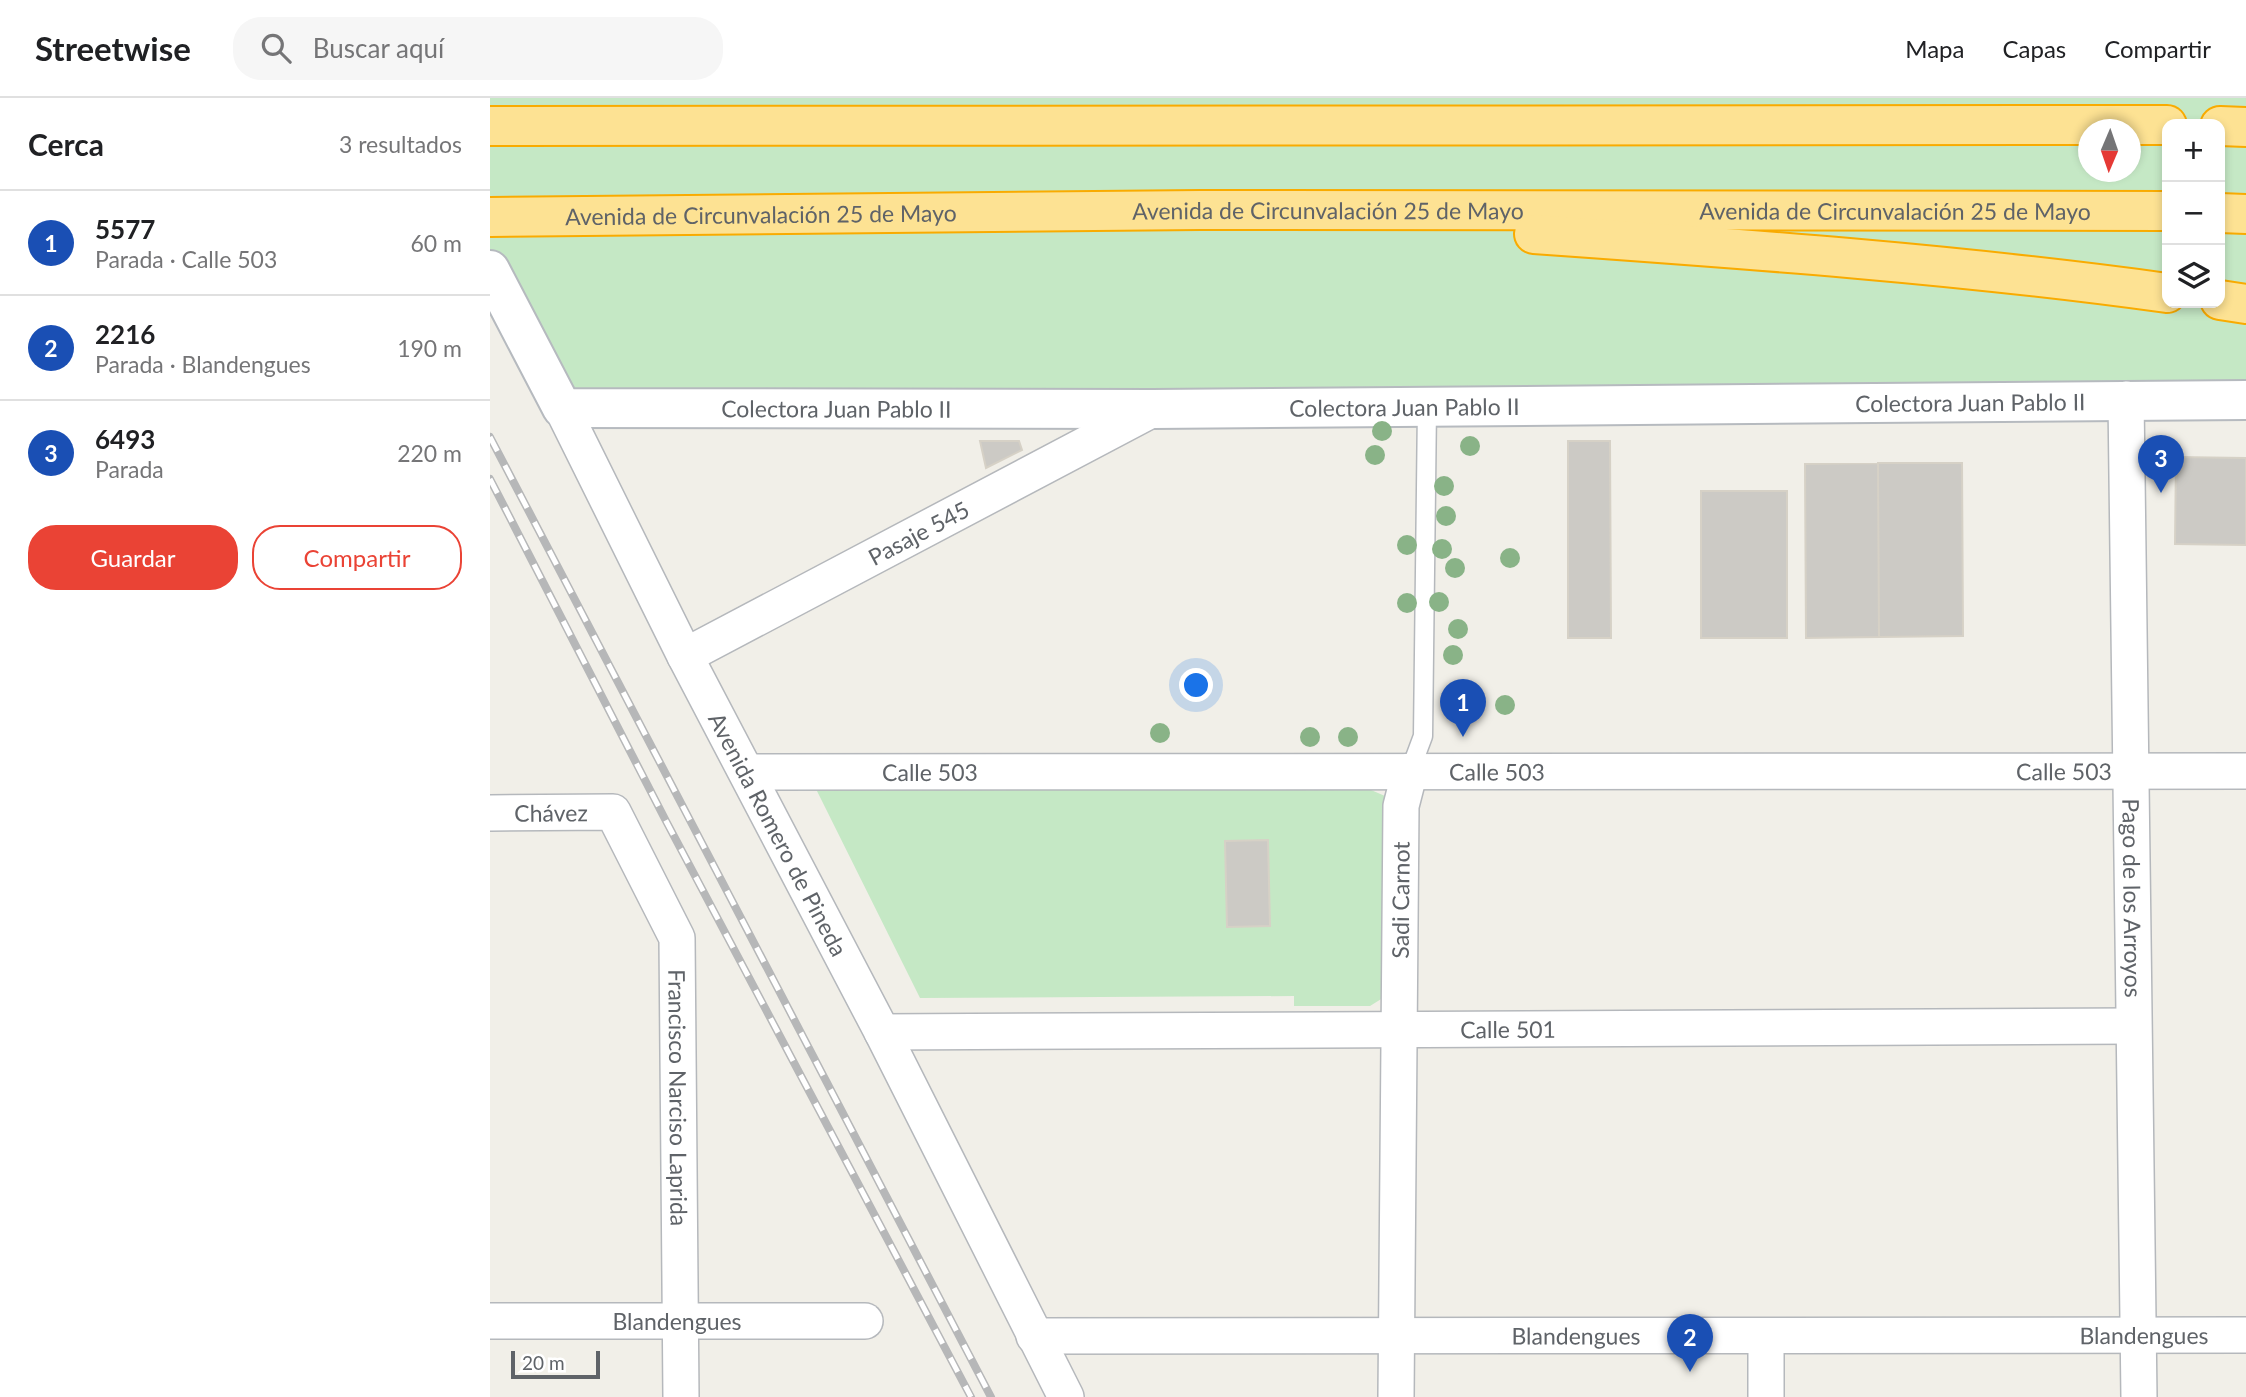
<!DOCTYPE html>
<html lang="es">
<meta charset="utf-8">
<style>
:root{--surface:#fff;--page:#f6f6f6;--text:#202124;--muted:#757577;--line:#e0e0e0;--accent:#ea4335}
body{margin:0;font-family:Lato,sans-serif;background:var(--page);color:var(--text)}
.controls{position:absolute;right:21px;top:21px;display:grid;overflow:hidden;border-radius:14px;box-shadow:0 4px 10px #0003}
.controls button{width:63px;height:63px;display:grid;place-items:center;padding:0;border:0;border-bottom:2px solid var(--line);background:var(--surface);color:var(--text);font:35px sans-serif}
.compass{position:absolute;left:1588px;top:21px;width:63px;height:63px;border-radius:50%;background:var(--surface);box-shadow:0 4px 10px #0003;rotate:182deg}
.scale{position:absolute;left:21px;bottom:18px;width:89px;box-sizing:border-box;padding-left:7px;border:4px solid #5f6368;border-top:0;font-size:19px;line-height:24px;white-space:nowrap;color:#5f6368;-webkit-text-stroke:5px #fff;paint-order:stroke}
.you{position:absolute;left:707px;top:588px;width:24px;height:24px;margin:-18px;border:5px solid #fff;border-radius:50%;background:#1a73e8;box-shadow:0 0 0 10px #1a73e833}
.badge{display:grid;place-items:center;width:46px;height:46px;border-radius:50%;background:var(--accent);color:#fff;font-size:23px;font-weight:700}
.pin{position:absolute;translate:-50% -58px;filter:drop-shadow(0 2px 4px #0008)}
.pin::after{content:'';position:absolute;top:37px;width:24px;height:21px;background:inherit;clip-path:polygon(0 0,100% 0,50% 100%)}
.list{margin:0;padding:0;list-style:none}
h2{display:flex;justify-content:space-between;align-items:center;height:91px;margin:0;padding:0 28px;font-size:30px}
h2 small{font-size:23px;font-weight:400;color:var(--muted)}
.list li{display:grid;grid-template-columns:46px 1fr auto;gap:21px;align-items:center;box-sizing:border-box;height:105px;padding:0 28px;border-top:2px solid var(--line)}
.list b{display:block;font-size:26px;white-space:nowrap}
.list p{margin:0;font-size:23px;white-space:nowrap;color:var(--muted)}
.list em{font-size:23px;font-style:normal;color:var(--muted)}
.actions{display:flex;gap:14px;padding:21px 28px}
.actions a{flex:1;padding:16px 0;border:2px solid var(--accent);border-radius:28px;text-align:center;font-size:24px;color:var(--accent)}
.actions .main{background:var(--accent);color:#fff}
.icon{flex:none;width:38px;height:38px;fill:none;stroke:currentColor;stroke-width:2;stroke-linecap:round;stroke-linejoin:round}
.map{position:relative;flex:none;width:1756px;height:1299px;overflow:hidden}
header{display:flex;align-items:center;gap:42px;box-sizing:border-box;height:98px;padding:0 35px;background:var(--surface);border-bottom:2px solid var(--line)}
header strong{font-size:33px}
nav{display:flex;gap:38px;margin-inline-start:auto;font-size:24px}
.search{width:490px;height:63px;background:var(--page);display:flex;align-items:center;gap:18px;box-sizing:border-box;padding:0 24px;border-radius:28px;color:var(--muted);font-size:26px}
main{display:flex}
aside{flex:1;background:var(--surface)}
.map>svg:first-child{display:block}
</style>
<header>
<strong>Streetwise</strong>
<div class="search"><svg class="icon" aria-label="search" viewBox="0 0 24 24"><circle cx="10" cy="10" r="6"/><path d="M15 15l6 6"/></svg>Buscar aquí</div>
<nav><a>Mapa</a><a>Capas</a><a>Compartir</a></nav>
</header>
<main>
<aside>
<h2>Cerca<small>3 resultados</small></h2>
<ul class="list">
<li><span class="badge" style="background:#1a4fb4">1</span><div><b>5577</b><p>Parada · Calle 503</p></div><em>60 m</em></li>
<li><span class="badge" style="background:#1a4fb4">2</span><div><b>2216</b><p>Parada · Blandengues</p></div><em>190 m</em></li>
<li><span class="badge" style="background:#1a4fb4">3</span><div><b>6493</b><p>Parada</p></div><em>220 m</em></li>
</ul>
<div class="actions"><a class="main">Guardar</a><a>Compartir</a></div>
</aside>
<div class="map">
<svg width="1756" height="1299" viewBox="0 0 1756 1299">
<rect width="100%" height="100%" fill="#f1efe8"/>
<path fill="#c5e8c5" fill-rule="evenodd" d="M0,0H1756V302L72,310L0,172ZM1677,26H1730V205H1677ZM1598,32H1640V74H1598Z
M326,691L881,692L895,698L896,898L880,908H804V898L430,900Z"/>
<path fill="#cccac5" stroke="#d6d1c6" stroke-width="2" d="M490,343H529L532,352L496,370Z
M1078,343H1120L1121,540H1078Z
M1686,359L1756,360V447L1685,446Z
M1388,365L1389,539L1316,540L1315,366Z
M1388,365H1472L1473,538L1389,539Z
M1211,393H1297V540H1211Z
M778,742L780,828L737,829L735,743Z"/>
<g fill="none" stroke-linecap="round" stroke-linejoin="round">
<defs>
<path id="lane" d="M920,673L933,638L937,308"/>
<g id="street">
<path id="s1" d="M1636,301L1649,1299"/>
<path id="s2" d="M72,310L195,558L392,934L576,1299"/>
<path id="s3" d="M195,558L663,311"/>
<path id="s4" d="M258,674L1756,673"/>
<path id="s5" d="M0,715L123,714L187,840L191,1299"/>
<path id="s6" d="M392,934L1643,928"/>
<path id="s7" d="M0,1223H375"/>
<path id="s8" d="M544,1238L1756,1237"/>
<path id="s9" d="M906,1299L911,708L920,673"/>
<path d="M1276,1299V1238"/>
</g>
<g id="secondary">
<path id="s10" d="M0,172L72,310L663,311L1756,302"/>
</g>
<g id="highway">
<path d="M0,28L1677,27"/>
<path d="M1730,28L1756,29"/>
<path d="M1730,115L1756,116"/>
<path id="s11" d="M0,119L710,112L1677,113"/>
<path d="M1044,136C1256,151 1467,166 1677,195"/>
<path d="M1730,202L1756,206"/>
</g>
</defs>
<use href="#lane" stroke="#b5b8bc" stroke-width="21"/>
<use href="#street" stroke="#b5b8bc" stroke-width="38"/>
<use href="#secondary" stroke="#b6babf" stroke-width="42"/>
<use href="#highway" stroke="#f9ab00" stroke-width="42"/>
<use href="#lane" stroke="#fff" stroke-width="18"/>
<use href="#street" stroke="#fff" stroke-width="35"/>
<use href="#secondary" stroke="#fff" stroke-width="38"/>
<use href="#highway" stroke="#fde293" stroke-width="38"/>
<defs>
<path id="rail" d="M0,339L501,1299
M0,381L176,723L481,1299"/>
</defs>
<use href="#rail" stroke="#b6b7b8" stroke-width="8"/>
<use href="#rail" stroke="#fff" stroke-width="5" stroke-dasharray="16" stroke-linecap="butt"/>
</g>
<g fill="#89b387">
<circle cx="892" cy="333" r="10"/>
<circle cx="980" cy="348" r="10"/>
<circle cx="885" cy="357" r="10"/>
<circle cx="954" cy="388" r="10"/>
<circle cx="956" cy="418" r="10"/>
<circle cx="917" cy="447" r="10"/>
<circle cx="952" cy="451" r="10"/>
<circle cx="1020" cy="460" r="10"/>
<circle cx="965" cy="470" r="10"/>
<circle cx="949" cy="504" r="10"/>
<circle cx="917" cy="505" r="10"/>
<circle cx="968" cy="531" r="10"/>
<circle cx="963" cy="557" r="10"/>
<circle cx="1015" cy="607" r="10"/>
<circle cx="670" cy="635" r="10"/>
<circle cx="820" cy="639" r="10"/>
<circle cx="858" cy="639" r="10"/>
</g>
<g text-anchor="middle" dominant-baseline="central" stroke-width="5" stroke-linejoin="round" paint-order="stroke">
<g font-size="23" fill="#5f6368" stroke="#fff">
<text stroke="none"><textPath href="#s11" startOffset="838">Avenida de Circunvalación 25 de Mayo</textPath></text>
<text stroke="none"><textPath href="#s11" startOffset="1405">Avenida de Circunvalación 25 de Mayo</textPath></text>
<text stroke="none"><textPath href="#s11" startOffset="271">Avenida de Circunvalación 25 de Mayo</textPath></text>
<text stroke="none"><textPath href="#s10" startOffset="1564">Colectora Juan Pablo II</textPath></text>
<text stroke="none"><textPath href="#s10" startOffset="998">Colectora Juan Pablo II</textPath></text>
<text stroke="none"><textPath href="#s10" startOffset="430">Colectora Juan Pablo II</textPath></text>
<text stroke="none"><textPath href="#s3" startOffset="264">Pasaje 545</textPath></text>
<text stroke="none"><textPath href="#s4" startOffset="749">Calle 503</textPath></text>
<text stroke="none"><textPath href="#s4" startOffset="1316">Calle 503</textPath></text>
<text stroke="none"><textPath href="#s4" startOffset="182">Calle 503</textPath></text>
<text stroke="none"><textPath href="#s5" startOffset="61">Chávez</textPath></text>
<text stroke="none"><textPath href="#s2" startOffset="478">Avenida Romero de Pineda</textPath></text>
<text stroke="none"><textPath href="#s1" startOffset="499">Pago de los Arroyos</textPath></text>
<text stroke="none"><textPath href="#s9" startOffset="497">Sadi Carnot</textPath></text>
<text stroke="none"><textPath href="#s6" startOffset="626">Calle 501</textPath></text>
<text stroke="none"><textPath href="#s5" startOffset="424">Francisco Narciso Laprida</textPath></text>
<text stroke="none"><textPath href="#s7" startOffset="187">Blandengues</textPath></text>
<text stroke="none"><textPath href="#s8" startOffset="542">Blandengues</textPath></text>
<text stroke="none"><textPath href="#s8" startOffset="1110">Blandengues</textPath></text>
</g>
</g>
</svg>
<div class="controls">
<button>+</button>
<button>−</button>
<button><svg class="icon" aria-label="layers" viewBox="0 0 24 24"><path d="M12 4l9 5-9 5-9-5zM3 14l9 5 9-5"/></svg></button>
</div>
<svg class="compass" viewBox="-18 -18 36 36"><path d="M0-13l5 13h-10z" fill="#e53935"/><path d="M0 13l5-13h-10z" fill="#757577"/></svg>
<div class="scale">20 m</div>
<div class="you"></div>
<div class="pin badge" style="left:973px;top:639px;background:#1a4fb4">1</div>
<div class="pin badge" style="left:1200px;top:1274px;background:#1a4fb4">2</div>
<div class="pin badge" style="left:1671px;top:395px;background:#1a4fb4">3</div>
</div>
</main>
